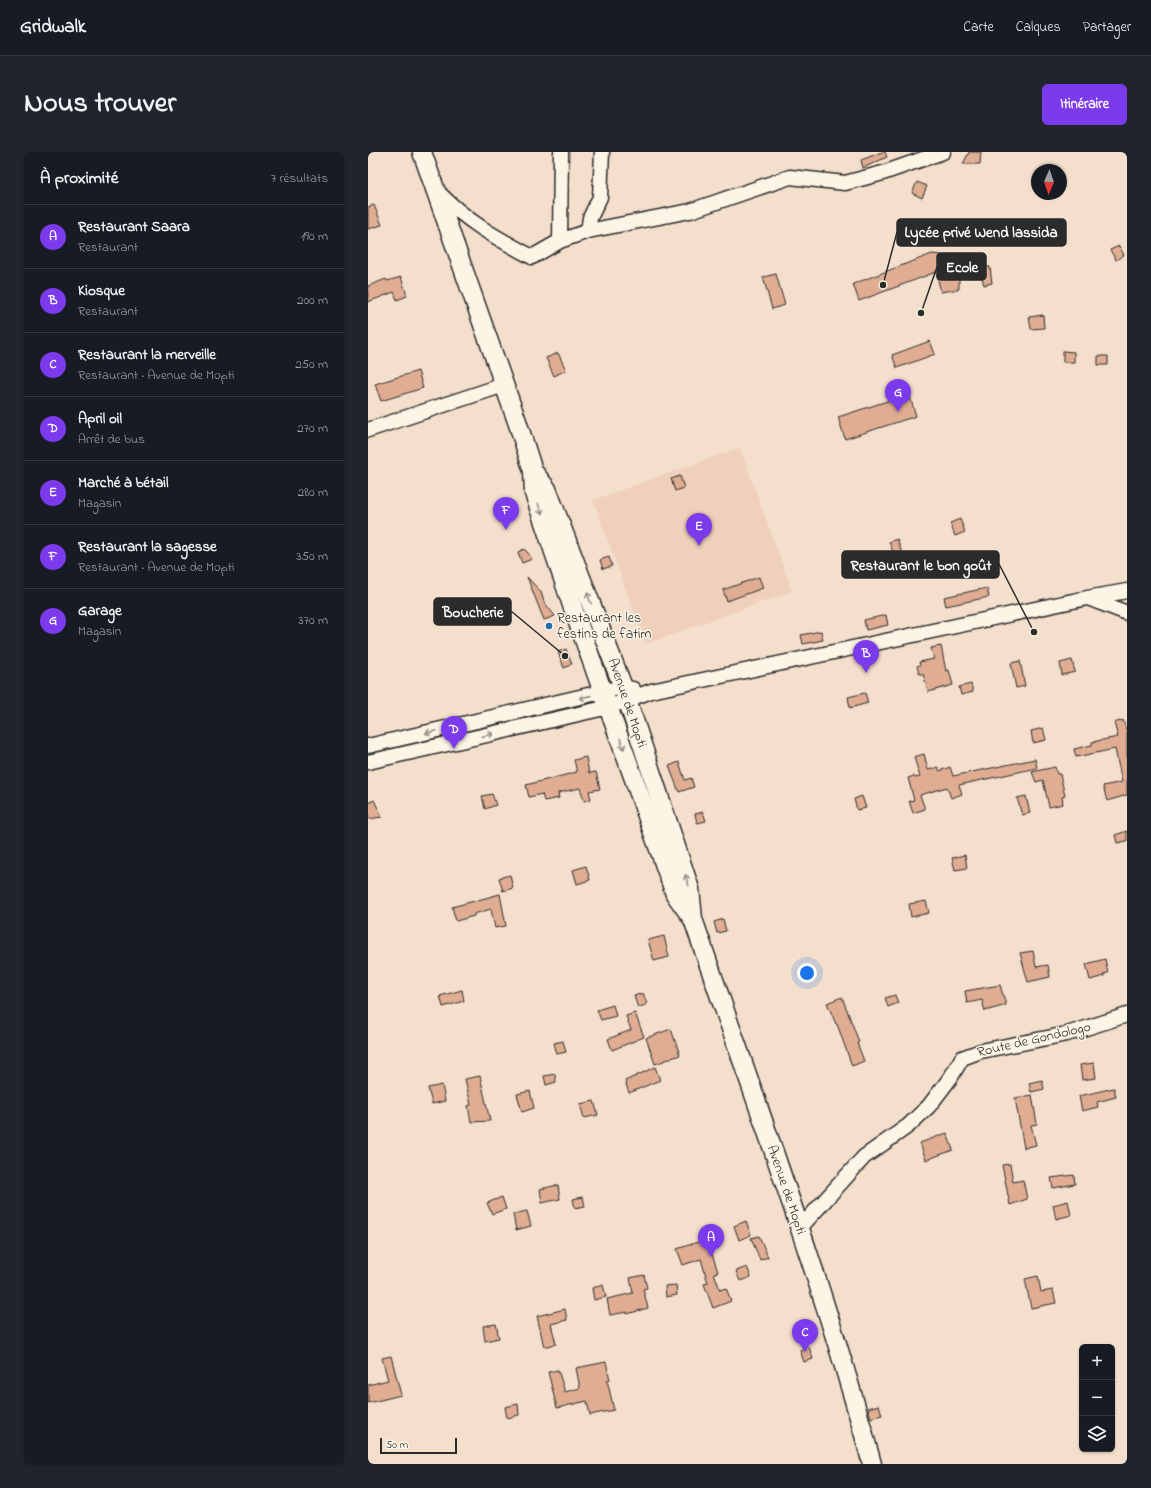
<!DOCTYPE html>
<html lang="fr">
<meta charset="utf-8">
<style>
:root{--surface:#171b24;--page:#20242c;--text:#f1f3f6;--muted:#9ea1a6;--line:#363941;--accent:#7c3aed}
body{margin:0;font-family:"Indie Flower",sans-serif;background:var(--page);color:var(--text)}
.controls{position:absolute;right:12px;bottom:12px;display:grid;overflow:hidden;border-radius:6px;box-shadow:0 1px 3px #0004}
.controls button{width:36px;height:36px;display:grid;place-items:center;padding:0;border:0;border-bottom:1px solid var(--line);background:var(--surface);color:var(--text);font:20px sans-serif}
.compass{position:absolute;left:663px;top:12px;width:36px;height:36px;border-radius:50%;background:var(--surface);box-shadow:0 1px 3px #0004;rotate:182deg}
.scale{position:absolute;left:12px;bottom:10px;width:77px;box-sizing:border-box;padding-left:4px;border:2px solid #2b2b2b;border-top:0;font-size:11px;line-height:14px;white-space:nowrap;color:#2b2b2b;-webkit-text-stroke:3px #fcf5e5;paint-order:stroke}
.you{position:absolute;left:439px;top:821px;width:14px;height:14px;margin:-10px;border:3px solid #fff;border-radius:50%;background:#1a73e8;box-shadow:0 0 0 6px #1a73e833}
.badge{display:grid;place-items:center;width:26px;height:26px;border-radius:50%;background:var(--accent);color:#fff;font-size:13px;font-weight:700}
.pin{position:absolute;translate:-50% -33px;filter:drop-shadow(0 1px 2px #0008)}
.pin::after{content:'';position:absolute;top:21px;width:14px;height:12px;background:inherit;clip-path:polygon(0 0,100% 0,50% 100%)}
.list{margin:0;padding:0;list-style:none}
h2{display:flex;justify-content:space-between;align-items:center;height:52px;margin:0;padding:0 16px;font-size:17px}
h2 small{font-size:13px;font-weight:400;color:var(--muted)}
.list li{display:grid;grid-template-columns:26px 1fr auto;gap:12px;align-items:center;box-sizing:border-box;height:64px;padding:0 16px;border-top:1px solid var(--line)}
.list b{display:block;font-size:15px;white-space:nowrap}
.list p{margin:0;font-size:13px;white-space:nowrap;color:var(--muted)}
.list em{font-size:13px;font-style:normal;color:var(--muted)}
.icon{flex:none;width:22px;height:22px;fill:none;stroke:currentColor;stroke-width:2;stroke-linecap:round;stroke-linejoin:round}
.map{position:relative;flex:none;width:759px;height:1312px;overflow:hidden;border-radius:6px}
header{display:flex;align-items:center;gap:24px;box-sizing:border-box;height:56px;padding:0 20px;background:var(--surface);border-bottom:1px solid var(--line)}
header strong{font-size:19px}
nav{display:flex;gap:22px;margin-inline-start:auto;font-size:14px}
.intro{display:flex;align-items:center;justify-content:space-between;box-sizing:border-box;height:96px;padding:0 24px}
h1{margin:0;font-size:28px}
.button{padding:10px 18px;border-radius:6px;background:var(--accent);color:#fff;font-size:14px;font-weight:700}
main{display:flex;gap:24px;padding:0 24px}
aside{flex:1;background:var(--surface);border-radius:6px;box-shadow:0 1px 3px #0004}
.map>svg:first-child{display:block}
</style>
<header>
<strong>Gridwalk</strong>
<nav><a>Carte</a><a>Calques</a><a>Partager</a></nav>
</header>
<div class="intro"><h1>Nous trouver</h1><a class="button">Itinéraire</a></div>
<main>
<aside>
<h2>À proximité<small>7 résultats</small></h2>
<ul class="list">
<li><span class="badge">A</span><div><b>Restaurant Saara</b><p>Restaurant</p></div><em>190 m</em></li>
<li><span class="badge">B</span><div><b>Kiosque</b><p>Restaurant</p></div><em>200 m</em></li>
<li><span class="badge">C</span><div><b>Restaurant la merveille</b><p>Restaurant · Avenue de Mopti</p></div><em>250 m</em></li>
<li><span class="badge">D</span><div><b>April oil</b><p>Arrêt de bus</p></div><em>270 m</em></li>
<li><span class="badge">E</span><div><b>Marché à bétail</b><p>Magasin</p></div><em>280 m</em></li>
<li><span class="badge">F</span><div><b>Restaurant la sagesse</b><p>Restaurant · Avenue de Mopti</p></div><em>350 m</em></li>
<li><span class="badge">G</span><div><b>Garage</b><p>Magasin</p></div><em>370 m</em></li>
</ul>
</aside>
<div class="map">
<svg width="759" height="1312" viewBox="0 0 759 1312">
<rect width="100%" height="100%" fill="#f4dfcc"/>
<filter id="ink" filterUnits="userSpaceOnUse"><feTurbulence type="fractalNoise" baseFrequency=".025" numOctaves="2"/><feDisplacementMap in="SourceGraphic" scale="8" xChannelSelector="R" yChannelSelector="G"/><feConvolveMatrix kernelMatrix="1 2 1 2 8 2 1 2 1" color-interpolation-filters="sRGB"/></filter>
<g filter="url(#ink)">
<path fill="#eed0bb" d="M372,296L424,439L278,492L225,348Z"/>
<path fill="#e0ad93" stroke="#2b2b2b" d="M514,0H517L519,5L495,16L493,8Z
M601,0H613L612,12H595Z
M549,30L559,34L554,46L544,41Z
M6,53L14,73L0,77V55Z
M751,94L756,103L748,108L742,98Z
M564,102L573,103V110H579L578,114L622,115L624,131L616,133L614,125H591V137L573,140L568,120L491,149L485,132Z
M408,122L417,153L404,157L395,125Z
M33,125L39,144L29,148L26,140L0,150V134L18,127L19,129Z
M675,163L676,176L663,177L661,165Z
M562,189L567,202L529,216L524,203Z
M695,199L706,200V210H695Z
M190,201L198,218L186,224L178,206Z
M730,204H740V213H730Z
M50,219L55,236L13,249L7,232Z
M541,242L548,264L477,287L470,265Z
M312,324L316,336L307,339L303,327Z
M592,367L597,380L587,384L582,371Z
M529,387L534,401L527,404L521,390Z
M156,397L161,402L164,407L154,411L150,400Z
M241,405L244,414L235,417L232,408Z
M159,425L173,440L176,450L187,464L176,468Z
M391,425L395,436L359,449L355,438Z
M619,436L621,445L578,454L576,445Z
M518,463L520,473L498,478L496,468Z
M453,479L455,488L435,492L433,483Z
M573,494L578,519L581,518L585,533L560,540L555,522H551L549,514L552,513L551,510L566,507L563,496Z
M198,497L204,512L196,516L190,500Z
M704,508L707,520L694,523L692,511Z
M652,509L657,534L648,536L643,511Z
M603,532L605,540L593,543L591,535Z
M497,541L500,551L482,556L480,545Z
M755,568L759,580V643L739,649L735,634L754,630L747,597L708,605L706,597L724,593V590L750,585L746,571Z
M675,576L678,588L665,591L663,579Z
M556,602L560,618L570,615L571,619L582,615L585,624L667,607L669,616L591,633L594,642L583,646L579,635L552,643L557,657L545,661L541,649L546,648L540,626L546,624L547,626L552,625L546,605Z
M218,605L221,621L228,620L232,637L221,639L223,647L216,649L212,636L190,641L191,646L176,649L174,642L161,645L158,633L209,620L206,608Z
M311,610L317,628L323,626L326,635L311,640L301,614Z
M687,615L689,622H692L697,644L694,645L695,652L681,655L675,628L668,630L664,620Z
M124,642L128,653L117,657L114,644Z
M494,644L498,656L489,658L486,647Z
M658,644L662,661L654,663L649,646Z
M6,648L14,665L0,667V651Z
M335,660L338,669L329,671L327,662Z
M759,679V689L749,691L747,683Z
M597,703L599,716L587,718L584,706Z
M218,714L222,728L209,732L205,718Z
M142,723L145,736L135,739L131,726Z
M132,742L138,774L127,776L123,757L106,762V764L88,769L84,755Z
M558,749L561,761L543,765L541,752Z
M355,767L358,779L349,781L346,770Z
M296,784L301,805L286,809L280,788Z
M665,799L668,815L680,813L682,825L660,830L652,801Z
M737,807L740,821L736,822V824L722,828L718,812Z
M632,833L638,853L617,859L614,848L599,851L597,839Z
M94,838L96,849L75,855L72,844Z
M275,841L279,852L270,856L266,844Z
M527,843L530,851L520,855L517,846Z
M474,845L491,890L489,891L496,909L484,914L469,872H468L459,851Z
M245,853L248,864L233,868L229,858Z
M267,861L276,885L244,898L240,887L263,878L258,864Z
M303,877L312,903L287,912L278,886Z
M195,889L198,900L189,902L186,891Z
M726,911L728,926L714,928L712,913Z
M287,915L292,928L261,941L257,929Z
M187,922L188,930L178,933L176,924Z
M112,924L122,969L103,970L100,954L103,953L97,927Z
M674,928L676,937L663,940L661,931Z
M74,933L77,949L64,952L60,936Z
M746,936L748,945L729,950L730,955L714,959L711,944Z
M162,939L166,956L154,960L149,942Z
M664,943L669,972L663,973L668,993L656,996L647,946Z
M226,949L230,963L216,966L212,952Z
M579,981L585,998L558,1008L552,991Z
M642,1012L645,1030L655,1028L659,1047L642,1053L634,1013Z
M706,1023L707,1032L685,1036L683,1026Z
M190,1033L192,1047L174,1051L172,1037Z
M134,1045L138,1057L124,1062L119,1051Z
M215,1045L217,1054L207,1056L205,1047Z
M700,1049L703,1063L688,1067L685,1053Z
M159,1059L163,1074L148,1078L145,1062Z
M378,1069L383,1083L371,1088L366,1074Z
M391,1084L400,1105L392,1108L383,1086Z
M339,1087L350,1120L346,1121L352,1138L358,1136L363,1149L345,1156L336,1132L340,1131L333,1107L315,1113L309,1097Z
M379,1115L383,1125L372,1129L368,1119Z
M276,1123L279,1136L275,1137L280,1156L259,1162V1160L242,1163L239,1147L265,1141L262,1126Z
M670,1124L673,1140L685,1138L688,1151L663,1156L657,1127Z
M235,1133L238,1145L226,1148L224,1136Z
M308,1133L309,1143L298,1145L297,1134Z
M197,1157L199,1168L183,1172L188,1192L176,1195L169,1164Z
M128,1172L131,1186L117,1189L115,1174Z
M441,1195L445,1207L436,1210L432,1198Z
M23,1204L33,1243L0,1251V1233L20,1228L14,1206Z
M238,1210L242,1228H239L246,1258L222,1263L219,1249L189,1256L180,1220L190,1218L197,1240L212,1236L208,1216Z
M150,1252L151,1263L139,1266L137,1255Z
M511,1253L514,1263L503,1266L500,1256Z"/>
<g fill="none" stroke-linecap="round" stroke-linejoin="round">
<defs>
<path id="minor" d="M69,39C99,70 127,85 164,105L192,89L220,79L322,59L422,25L477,31L515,21L575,0
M220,79L222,66L232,45L234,0
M192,89L193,0
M0,278L136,233
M720,446L759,461
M0,594L255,535L265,537
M0,610L241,555L283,539L719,446L759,439
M431,1077L496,1005L540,974L561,954L583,925L594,906L613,899L699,882L759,863"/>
<path id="major" d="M54,0L150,272L165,319L166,341L207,462L307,742L324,766
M165,319L179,337L255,535L322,737L325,767C387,948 454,1127 504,1312"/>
</defs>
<use href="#minor" stroke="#2b2b2b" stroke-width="17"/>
<use href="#major" stroke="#2b2b2b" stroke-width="21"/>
<use href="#minor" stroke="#fcf5e5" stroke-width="14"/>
<use href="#major" stroke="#fcf5e5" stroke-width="18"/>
</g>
<defs><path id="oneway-shaft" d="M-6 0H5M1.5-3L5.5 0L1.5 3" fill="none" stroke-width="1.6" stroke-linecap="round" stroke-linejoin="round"/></defs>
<g stroke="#949088">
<use href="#oneway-shaft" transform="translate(172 357) rotate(71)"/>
<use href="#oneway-shaft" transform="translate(221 446) rotate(-111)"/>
<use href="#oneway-shaft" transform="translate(217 545) rotate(167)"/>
<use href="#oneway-shaft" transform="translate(63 580) rotate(167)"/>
<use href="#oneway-shaft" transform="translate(120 583) rotate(-13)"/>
<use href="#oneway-shaft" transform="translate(254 592) rotate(70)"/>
<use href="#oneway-shaft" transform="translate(319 728) rotate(-108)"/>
</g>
</g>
<circle fill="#1f6fb2" stroke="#fcf5e5" stroke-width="1.5" cx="181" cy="474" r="4"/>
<g text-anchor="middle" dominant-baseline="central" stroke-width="3" stroke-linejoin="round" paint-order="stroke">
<g font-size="14" fill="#2b2b2b" stroke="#fcf5e5" text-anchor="start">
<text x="189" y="466">Restaurant les<tspan x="189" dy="16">festins de fatim</tspan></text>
</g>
<g font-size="14" fill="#2b2b2b" stroke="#fcf5e5">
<text transform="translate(259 551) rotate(71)">Avenue de Mopti</text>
<text transform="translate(666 888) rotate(-13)">Route de Gondologo</text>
<text transform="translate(418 1038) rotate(71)">Avenue de Mopti</text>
</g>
</g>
<path fill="none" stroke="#2b2b2b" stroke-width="1.5" d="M515 133L529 80M553 161L569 115M666 480L631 412M197 504L143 459"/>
<g fill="#2b2b2b" stroke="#fcf5e5" stroke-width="1.5">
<circle cx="515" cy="133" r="4"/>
<circle cx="553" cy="161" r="4"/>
<circle cx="666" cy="480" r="4"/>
<circle cx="197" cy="504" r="4"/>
</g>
<g fill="#2b2b2b" stroke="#2b2b2b" stroke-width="1.5">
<rect x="529" y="67" width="169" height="27" rx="4"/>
<rect x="569" y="101" width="49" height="27" rx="4"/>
<rect x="474" y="399" width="157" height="27" rx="4"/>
<rect x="66" y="446" width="77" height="27" rx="4"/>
</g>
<g font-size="15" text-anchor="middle" font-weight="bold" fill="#fff">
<text x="613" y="85">Lycée privé Wend lassida</text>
<text x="594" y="120">Ecole</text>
<text x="553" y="418">Restaurant le bon goût</text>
<text x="105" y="465">Boucherie</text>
</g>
</svg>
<div class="controls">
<button>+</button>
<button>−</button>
<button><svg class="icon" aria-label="layers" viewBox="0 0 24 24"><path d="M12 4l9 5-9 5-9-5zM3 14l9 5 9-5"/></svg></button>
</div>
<svg class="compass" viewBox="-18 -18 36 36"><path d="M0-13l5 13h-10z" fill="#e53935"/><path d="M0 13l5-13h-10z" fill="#9ea1a6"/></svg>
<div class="scale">50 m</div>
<div class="you"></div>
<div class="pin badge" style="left:343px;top:1105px">A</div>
<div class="pin badge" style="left:498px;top:521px">B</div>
<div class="pin badge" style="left:437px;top:1200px">C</div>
<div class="pin badge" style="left:86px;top:597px">D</div>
<div class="pin badge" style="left:331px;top:394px">E</div>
<div class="pin badge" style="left:138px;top:378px">F</div>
<div class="pin badge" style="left:530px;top:260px">G</div>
</div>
</main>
